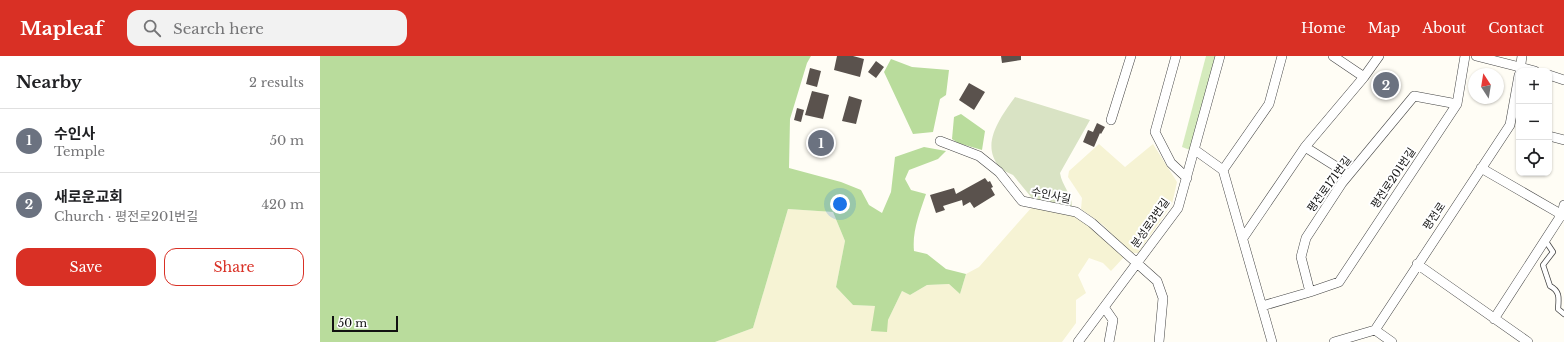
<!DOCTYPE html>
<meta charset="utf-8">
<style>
:root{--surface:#fff;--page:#f2f2f2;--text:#202124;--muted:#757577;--line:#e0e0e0;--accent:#d93025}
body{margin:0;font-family:"Libre Baskerville","Noto Sans KR",serif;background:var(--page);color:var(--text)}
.controls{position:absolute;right:12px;top:12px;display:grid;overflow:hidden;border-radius:8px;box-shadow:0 1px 3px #0004}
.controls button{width:36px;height:36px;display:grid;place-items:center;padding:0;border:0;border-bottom:1px solid var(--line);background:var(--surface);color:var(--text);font:20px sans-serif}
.compass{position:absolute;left:1148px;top:12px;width:36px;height:36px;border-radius:50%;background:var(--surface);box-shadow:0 1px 3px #0004;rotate:348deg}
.scale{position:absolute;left:12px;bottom:10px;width:66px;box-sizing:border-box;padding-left:4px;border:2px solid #111;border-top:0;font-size:11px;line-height:14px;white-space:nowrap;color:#111;-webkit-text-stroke:3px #fff;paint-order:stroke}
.you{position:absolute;left:520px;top:148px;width:14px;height:14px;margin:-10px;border:3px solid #fff;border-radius:50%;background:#1a73e8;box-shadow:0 0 0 6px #1a73e833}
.badge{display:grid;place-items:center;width:26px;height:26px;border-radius:50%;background:var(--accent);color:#fff;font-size:13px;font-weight:700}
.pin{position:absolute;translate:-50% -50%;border:2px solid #fff;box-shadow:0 1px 4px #0006}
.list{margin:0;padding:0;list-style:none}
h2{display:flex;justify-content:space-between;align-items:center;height:52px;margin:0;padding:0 16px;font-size:17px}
h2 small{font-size:13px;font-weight:400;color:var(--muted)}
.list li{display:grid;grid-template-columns:26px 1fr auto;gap:12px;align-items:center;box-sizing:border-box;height:64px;padding:0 16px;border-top:1px solid var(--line)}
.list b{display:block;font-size:15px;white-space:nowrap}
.list p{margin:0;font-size:13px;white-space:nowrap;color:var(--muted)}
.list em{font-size:13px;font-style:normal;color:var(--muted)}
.actions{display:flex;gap:8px;padding:12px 16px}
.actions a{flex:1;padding:9px 0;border:1px solid var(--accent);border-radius:12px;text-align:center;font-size:14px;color:var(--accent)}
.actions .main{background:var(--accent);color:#fff}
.icon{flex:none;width:22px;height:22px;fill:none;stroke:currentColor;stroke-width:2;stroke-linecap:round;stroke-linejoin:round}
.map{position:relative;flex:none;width:1244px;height:286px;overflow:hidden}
header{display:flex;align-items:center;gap:24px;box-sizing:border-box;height:56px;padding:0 20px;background:var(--accent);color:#fff}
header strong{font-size:19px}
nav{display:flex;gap:22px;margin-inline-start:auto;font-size:14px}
.search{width:280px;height:36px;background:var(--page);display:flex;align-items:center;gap:10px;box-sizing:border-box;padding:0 14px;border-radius:12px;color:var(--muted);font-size:15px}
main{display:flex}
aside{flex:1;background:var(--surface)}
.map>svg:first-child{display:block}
</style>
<header>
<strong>Mapleaf</strong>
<div class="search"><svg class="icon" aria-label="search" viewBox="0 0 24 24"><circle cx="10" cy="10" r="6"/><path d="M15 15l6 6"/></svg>Search here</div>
<nav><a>Home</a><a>Map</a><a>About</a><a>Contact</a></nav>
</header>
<main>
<aside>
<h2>Nearby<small>2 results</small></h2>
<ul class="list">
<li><span class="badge" style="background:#6b7280">1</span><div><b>수인사</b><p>Temple</p></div><em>50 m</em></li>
<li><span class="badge" style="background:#6b7280">2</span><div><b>새로운교회</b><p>Church · 평전로201번길</p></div><em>420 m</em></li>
</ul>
<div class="actions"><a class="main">Save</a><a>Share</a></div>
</aside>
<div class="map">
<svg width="1244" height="286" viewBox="0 0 1244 286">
<rect width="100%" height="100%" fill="#fffdf5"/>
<path fill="#f6f3d4" d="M779,88L805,111L833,88L857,126L852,148L818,197H810L783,169L761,153L762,142L748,121L749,115Z
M712,151L755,159L776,174L804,201L791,215L783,207L769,202L758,219L766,237L756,244V267L742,286H395L433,272L468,153L513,156L525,185L516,231L533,249L556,250L552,275L568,264L582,235L590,239L607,229L629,228L640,238L646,218L659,211Z"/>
<path fill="#d5ebbd" d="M886,0H897L870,94L862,91Z"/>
<path fill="#b9dc9c" d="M0,0H491L487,7L470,63L469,112L521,126L541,134L549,149L562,157L571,136L575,101L604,91L626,95L618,103L589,114L585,123L591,134L606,138C600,156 592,175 594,195L607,198L626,213L646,218L640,238L629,228L607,229L590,239L582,235L568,264L567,276L551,275L555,250L533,249L516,231L525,185L513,156L468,153L433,272L395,286H0Z
M571,3L592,11L629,14L626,39L620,43L613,76L593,78L564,16Z
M641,58L665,75L662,94L638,87L632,83L634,61Z"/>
<path fill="#d9e3c4" d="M695,41L770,64L740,117C742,130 752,138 752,150L716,147L693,119L680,113C677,108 673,102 672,96C668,77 685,55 695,41Z"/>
<path fill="#5a524d" d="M517,0H533L544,3L540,21L514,14Z
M681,0H701V4L682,7Z
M556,5L564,11L556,22L548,16Z
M490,12L501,15L497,31L486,28Z
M649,27L665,36L654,54L639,44Z
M492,35L509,39L503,63L485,59Z
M529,40L542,44L536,68L522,65Z
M477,52L484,54L481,66L474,64Z
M777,67L785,71L781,78L780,77L774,91L763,86L768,74L773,76Z
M665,122L668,126L670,125L673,131L671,132L675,139L654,152L650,146L643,150L642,144L623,150L625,154L616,157L610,139L634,132L636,138Z"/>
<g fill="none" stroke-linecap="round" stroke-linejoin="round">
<defs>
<path id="service" d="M1225,184L1233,196L1223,209L1230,230C1240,235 1239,242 1238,253L1244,258"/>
<path id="minor" d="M856,0L835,76L851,107L867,122
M1013,0L1044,21
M1156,0L1215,15
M1200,15L1202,0
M1229,19L1244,24
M791,64L811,0
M1229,80L1244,84
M620,85L659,100L679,116L702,145L756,156L772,167L837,225L843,242L839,286
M985,91L1028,118
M875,94L903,114L952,286
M1161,112L1244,160
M903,114L949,48L962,0
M923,182L985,91L1044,21L1059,0
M1097,208L1208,286
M990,236L981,201L986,182L1022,127L1094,40L1137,48
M942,250L990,236L1019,226L1137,48L1145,0
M784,251L793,264L789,286
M1174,263L1242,158L1244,149
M1055,274L1072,286
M758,286L858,152L900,0
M1014,286L1055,274L1190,69L1199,19"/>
</defs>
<use href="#service" stroke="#444" stroke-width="6"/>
<use href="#minor" stroke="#444" stroke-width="10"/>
<use href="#service" stroke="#fff" stroke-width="4.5"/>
<use href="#minor" stroke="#fff" stroke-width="9"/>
</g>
<g text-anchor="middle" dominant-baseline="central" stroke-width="4" stroke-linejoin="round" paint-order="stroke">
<g font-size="11" fill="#111" stroke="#fff">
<text transform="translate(1073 122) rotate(-56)">평전로201번길</text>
<text transform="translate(1009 128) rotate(-54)">평전로171번길</text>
<text transform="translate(731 139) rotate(12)">수인사길</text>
<text transform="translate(1114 160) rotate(-56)">평전로</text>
<text transform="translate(830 167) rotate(-55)">분성로3번길</text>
</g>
</g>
</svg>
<div class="controls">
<button>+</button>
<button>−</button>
<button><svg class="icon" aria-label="locate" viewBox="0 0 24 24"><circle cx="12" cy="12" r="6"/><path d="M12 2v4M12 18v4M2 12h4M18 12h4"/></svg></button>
</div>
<svg class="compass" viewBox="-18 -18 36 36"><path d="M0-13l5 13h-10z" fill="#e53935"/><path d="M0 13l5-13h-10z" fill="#757577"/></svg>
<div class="scale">50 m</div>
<div class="you"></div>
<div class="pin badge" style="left:501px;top:87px;background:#6b7280">1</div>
<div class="pin badge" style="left:1066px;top:29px;background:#6b7280">2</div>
</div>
</main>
